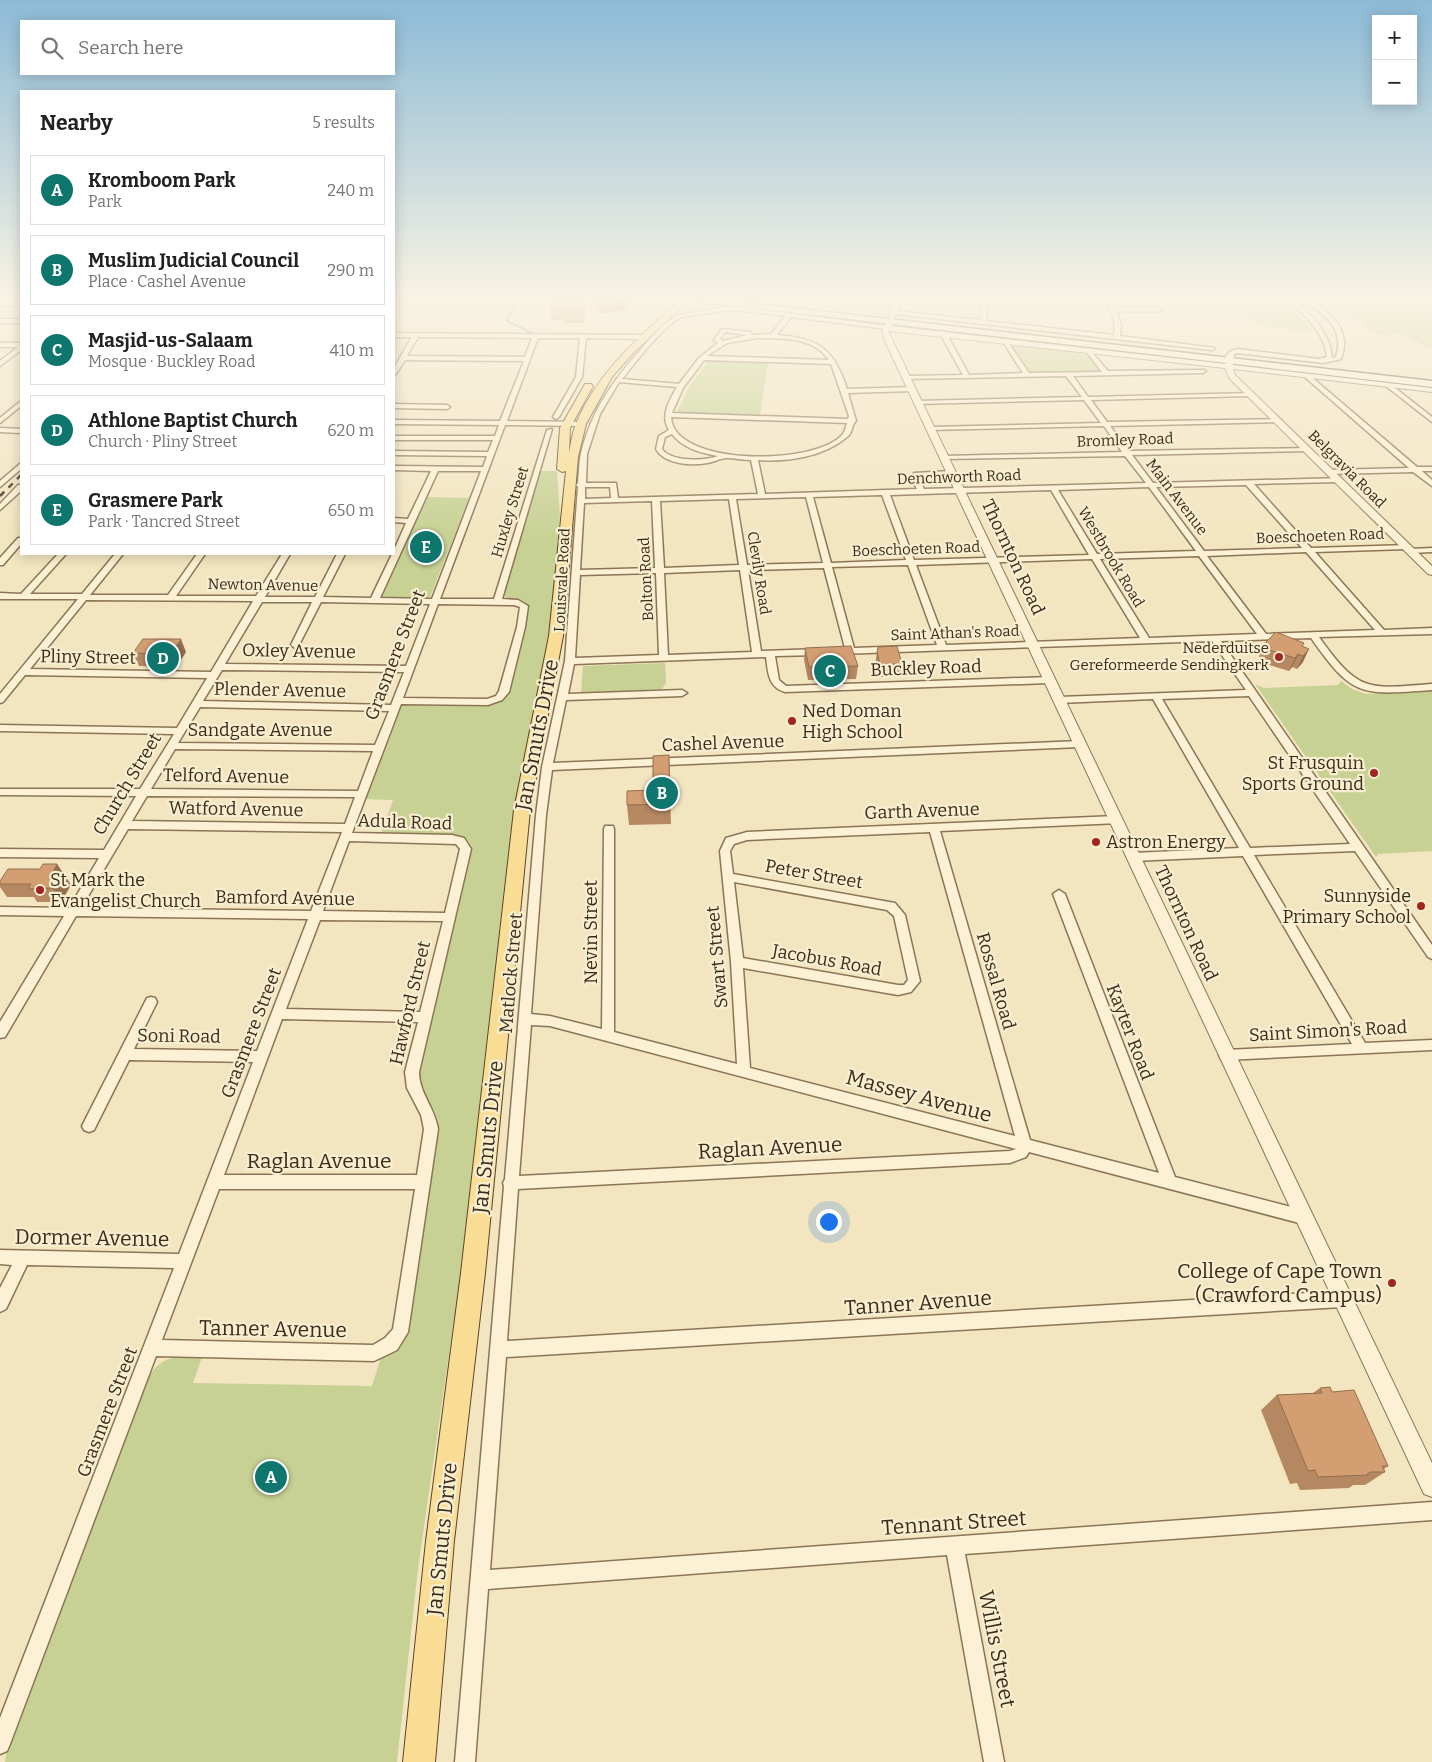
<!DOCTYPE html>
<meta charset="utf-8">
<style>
:root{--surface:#fff;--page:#f6f6f6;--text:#222;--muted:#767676;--line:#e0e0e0;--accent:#0f766e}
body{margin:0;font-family:Bitter,serif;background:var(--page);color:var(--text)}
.controls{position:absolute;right:15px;top:15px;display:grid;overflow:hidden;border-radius:0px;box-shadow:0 2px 12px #0003}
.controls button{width:45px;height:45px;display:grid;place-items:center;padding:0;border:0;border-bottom:1px solid var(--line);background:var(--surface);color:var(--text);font:25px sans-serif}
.you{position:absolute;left:828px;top:1221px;width:18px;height:18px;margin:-12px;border:4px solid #fff;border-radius:50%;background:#1a73e8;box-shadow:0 0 0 8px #1a73e833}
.badge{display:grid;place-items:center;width:32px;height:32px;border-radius:50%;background:var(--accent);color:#fff;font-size:16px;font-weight:700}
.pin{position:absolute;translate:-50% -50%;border:2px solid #fff;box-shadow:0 1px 5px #0006}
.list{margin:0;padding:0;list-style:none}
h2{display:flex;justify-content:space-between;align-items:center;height:65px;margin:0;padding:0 20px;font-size:21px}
h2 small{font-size:16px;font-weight:400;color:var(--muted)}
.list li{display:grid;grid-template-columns:32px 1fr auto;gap:15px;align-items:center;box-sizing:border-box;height:70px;margin:0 10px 10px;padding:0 10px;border:1px solid var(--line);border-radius:0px}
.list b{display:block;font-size:19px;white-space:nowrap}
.list p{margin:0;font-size:16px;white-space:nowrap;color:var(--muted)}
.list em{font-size:16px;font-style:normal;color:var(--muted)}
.icon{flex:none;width:28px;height:28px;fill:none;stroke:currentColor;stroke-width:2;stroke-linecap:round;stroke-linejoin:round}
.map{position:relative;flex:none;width:1432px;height:1762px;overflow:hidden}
.search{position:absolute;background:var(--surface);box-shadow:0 2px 12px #0003;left:20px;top:20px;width:375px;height:55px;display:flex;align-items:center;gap:12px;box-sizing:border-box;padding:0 18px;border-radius:0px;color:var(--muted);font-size:19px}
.panel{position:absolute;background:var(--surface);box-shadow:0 2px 12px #0003;left:20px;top:90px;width:375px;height:465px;border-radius:0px}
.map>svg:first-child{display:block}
</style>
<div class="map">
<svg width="1432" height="1762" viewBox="0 0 1432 1762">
<rect width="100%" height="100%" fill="#f2e5c0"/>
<path fill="#c7d193" d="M1279,296L1306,323L1312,332L1256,325L1232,297Z
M1341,296H1432V348C1420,346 1412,337 1402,334C1395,333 1389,336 1382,335C1368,334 1344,310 1341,296Z
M1010,344L1085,351L1103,372L1031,374Z
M708,361L768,362L760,415L677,412L689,387Z
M540,471H557L560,516L550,627L512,820L458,1292L418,1568L397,1762H5L7,1750L148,1377C164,1354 177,1357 202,1357L193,1383L372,1386L381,1357L399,1347L408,1330L437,1127L434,1114L422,1093L418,1070L471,846L468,841L457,835L381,834L393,800L364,799L400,705C421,705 494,710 506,698L523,636L528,606L523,601L507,599L503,593Z
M425,497L469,498L430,597L425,599L381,598Z
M665,663L666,683L662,689L581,693L583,666Z
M1341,681L1352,689L1365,694L1432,691V851L1378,854L1376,857L1255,684L1264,688L1338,685Z"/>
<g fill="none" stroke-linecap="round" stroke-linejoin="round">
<path stroke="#69928a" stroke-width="2" d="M516,304L507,321L534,334"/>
<defs>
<path id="minor" d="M888,296H894L899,303L897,311L980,320L982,306L975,296H981L988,306L986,321L1114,335C1117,319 1110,308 1100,296H1106L1115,307L1158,308L1161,310L1158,312L1117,311L1121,326L1120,336L1215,348L1212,350L896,314L892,319L889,317L893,303Z
M1285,296H1291C1308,311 1331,333 1332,358L1336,357C1346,325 1321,315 1301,296H1307C1329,313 1353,329 1341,359L1324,363L1238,353L1228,356L1229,352L1238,349L1319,359L1327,357C1325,332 1302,313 1285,296Z
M0,302H21V306H0Z
M732,306L888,326L886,329L791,317L777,335C819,338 834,349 847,389L912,387L915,389L912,391L848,393L856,421C851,425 853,433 847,437C823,457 788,462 758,460L765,494L917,489L912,480L914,473L951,471H954V475L920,477V480L924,489L1146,483L1125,456L942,459V457L944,456L1122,452L1104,426L928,430V428L930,427L1101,423L1084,400L916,404V402L918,401L1082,397L1066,376L904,379L903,378L906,376L963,375L940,333L943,331L946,333L969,375L1023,373L1002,340L1005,338L1029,373L1102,372L1085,350L1088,348L1108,371L1205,370L1206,371L1203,373L1073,376L1088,397L1253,393V395L1251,396L1091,400L1107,422L1280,419L1281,420L1278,422L1110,426L1129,451L1309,448V450L1307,451L1132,455L1153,483L1341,478V482H1338L1254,484L1311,548L1409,545V549H1406L1315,552L1384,630L1432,628V634L1319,637C1359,693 1367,689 1432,684V690C1361,695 1353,698 1311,638L1221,641L1432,945V959L1428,957L1355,851L1254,855L1365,1043L1432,1040V1050L1226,1060L1221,1059L1219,1055L1221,1051L1226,1050L1352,1044L1243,856L1133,861L1127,857L1133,853L1239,848L1153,699L1059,703L1054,700L1059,697L1246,690L1212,641L839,654L835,651L836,649L845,648L824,568L748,570L761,651L820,649L824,652L820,655L775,656L779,680L786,686L1049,677L1054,680L1049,683L785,692C768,687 768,672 766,657L574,664L568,694L682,690L687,693L682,696L566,700L553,763L1080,741L1085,744L1080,747L552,770L546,815L531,1014L550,1016L602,1029L604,829L605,826H613L614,829V1032L737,1064L731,962L720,851L726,838L747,832L1116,816L1120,817L1121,820L1120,823L940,831L1030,1140L1159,1173L1053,894L1059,890L1065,894L1175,1177L1303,1210L1308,1212L1310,1217L1308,1222L1303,1224L1029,1152L1026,1157L1010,1163L518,1189L507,1341L1342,1291L1347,1294L1350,1299L1347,1304L1342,1307L506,1357L490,1570L1432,1502V1520L965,1554L1004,1762H984L947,1555L488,1589L475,1762H455L504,1186L503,1183L505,1179L536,815L542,767L565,661L578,487L576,485L578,483C579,473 579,462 581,453C592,409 613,381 642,348C652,336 664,322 678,315ZM732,310L786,316L771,334L752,335L750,332L722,329L714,340L718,343L699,358L679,384L622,379C637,361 661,328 681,317ZM725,332L747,335L723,341L720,339ZM758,338C783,338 814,337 829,360L707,356L727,343ZM704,360L831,364L849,416L848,419L672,413L683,388ZM619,382L677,387C669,401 660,416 669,430L659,436L656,449C664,464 691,466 707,463C714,462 721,458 727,458C734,458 743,460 751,460L758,494L618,498L616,483H586L587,454L600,414ZM671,417L847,423C846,426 845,431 843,434C817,466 673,467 671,417ZM672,434C682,448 701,453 718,456C705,461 671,462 662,449L665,437ZM1246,485L1302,548L1204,551L1156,487ZM585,487H610L611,498L585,499ZM1149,487L1196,551L1097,554L1058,490ZM1051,490L1089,555L914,560L890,495ZM882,495L906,560L831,563L813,497ZM806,497L823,563L747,565L736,499ZM729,499L739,565L664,568L660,501ZM652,501L655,568L580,570L584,503ZM1306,552L1375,630L1266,634L1207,556ZM1199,556L1257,634L1149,638L1100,559ZM1092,559L1140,638L946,645L916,565ZM908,565L937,645L854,648L832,567ZM740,570L752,652L668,655L664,573ZM656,573L659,655L575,658L580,575ZM1249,696L1350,844L1250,848L1162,699ZM930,832L1015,1136L750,1068L743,968L898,995L911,992L920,981L905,915L895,903L733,874L730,851L734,844L747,840ZM734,882L887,910L894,916L908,980L904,985H898L743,958ZM531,1025L550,1026L1016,1149L1010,1151L519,1176Z
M0,319H21V323H0Z
M394,333L645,335L648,337L645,339L586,338L582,377L559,417L556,419L553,417L576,377L580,338H538L507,421L581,422L584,424L581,426L505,425L440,599H494L547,430L552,429L502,599L518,600L528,606L525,627L509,692L502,700L488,705L401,704L352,833L452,835L464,838L471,849L419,1072C419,1093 435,1108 438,1129L408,1332L397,1350L374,1361L156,1356L10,1744L7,1751L0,1754V1718L174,1268L27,1265L6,1309L0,1312V1288L12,1265L0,1264V1250L179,1254L253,1062L129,1060L94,1130L89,1132L84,1130L82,1126L147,998L151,997L155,998L157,1002L134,1049L257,1051L308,919L76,916L5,1037L0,1038V1022L64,916L0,915V907L69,908L99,858L0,857V849L104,850L136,796L0,795V789H140L174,734L0,731V725L177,728L207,678L25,675L3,702L0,703V694L78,599H0V593L21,594L58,554H66L30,594H82L115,554H123L90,595H168L197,554H205L176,596H256L282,554H290L265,597H315L337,554H345L323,597L371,598L392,554H394V550L406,523L394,522V518L408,519L431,471L394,470V466L483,467L487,456L394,455V451L488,452L493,440H394V436H495L499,425L394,424V420L500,421L524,361L405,360L396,374L394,375V368L412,337H394ZM418,337L532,338L525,357L407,356ZM438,471H481L432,599L380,598ZM86,600L253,601L211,672L30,669ZM262,602H312L291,645L295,648L299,645L321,602L430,604L406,666L225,664ZM438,604L514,605L520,607L517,627L499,691L496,696L487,699L403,698ZM222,670L404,672L391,705L203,701ZM200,707L389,711L375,745L178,743ZM175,749L373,751L358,791L151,789ZM147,796L355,797L345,824L132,821ZM128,829L342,832L311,911L81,908ZM349,841L456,844L460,849L445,913L323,911ZM320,920L443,921L420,1012L286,1009ZM282,1019L418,1022L405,1072L407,1088L421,1115L424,1129L417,1175H224ZM219,1189H415L393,1329L385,1338L373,1345L162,1340Z
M0,343H21V350L0,366V361L18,347H0Z
M1305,375H1309L1417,467H1432V471H1422L1432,480V486L1413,472L1327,474L1326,472L1330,470L1409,468L1305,377Z
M1386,384H1390L1432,417V422L1386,386Z
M21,401V406L0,423V418Z
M394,404L447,405L450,407L447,409L394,408Z
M0,428L21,429V433L0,432Z
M21,463V469L0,487V481Z
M18,485H21V491L0,510V504Z
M18,538H21V544L3,565H0V558Z
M1432,548V552L1410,553L1406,551L1410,549Z"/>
<path id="tertiary" d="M892,315L895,317L891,326L1226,364V355L1230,353L1234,355L1233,365L1432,388V392L1233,369L1235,375L1432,566V575L1428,574L1229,378L1225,368L888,331L1432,1463V1497L1424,1494L885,341L882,331Z"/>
<path id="secondary" d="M664,296H688L1432,381V387L668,298Z"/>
<path id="primary" d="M684,296H693L632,354L612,377L586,424L578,457L563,636L530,810L485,1273L454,1541L435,1762H403L426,1541L461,1273L514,810L549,636L566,471L562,472L557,469L560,428L585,384H591L593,386L570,428L569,453C571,444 572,433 576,424C598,370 643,334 684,296Z"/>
</defs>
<use href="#minor" stroke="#8c7556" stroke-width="3"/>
<use href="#tertiary" stroke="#8c7556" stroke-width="2"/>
<use href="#secondary" stroke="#6e5639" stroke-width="3"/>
<use href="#primary" stroke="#5a432b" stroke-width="2"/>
<use href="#minor" fill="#fcf1d4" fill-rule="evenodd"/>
<use href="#tertiary" fill="#fcf1d4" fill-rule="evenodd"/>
<use href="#secondary" fill="#fcf1d4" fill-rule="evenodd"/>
<use href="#primary" fill="#f9dd94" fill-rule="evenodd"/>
<path stroke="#3b2c1c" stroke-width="2.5" stroke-dasharray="6 6" stroke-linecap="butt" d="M0,496L21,475"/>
</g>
<path fill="#b58862" d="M551,296H585V301L584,323H564V320H551L550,310Z
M586,296H620L628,302L629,309L601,314Z
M928,296H948L947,303H936Z
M1264,644L1303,646V662L1297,669L1292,667L1289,671L1263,663L1264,659L1259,657Z
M805,648L858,666L856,679L808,680L804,660Z
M186,652L176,667L139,666L133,653Z
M877,652L902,664L900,677H878L875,665Z
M669,755L671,824L629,825L627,805L653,790Z
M57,864L71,885L61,902H37L34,897H7L0,887V881Z
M1320,1388L1332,1392L1388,1466L1384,1469L1385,1472L1365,1485H1353L1349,1488L1300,1490L1297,1483L1290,1484L1261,1410L1277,1395L1313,1393Z"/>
<path fill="#946f50" d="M584,296H585V301L584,323L583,313Z
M628,302L629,309L601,314V306Z
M181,639L186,652L176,667L171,654Z
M1304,643L1292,667L1289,671L1295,658L1302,646Z
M1309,649L1303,662L1297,669L1303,656Z
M57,864L71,885L61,902L52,888L53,872Z"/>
<path fill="#d39e72" stroke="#946f50" d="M551,296H584L583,313H563L564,310H550Z
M591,296H620L628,302L601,306Z
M1276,632L1304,643L1302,646L1309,649L1303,656L1298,654L1295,658L1269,650L1271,647L1264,644Z
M143,639H181L171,654L133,653Z
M851,646L858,666L809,667L805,648Z
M897,646L902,664H880L877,652L878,647Z
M669,755L670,804L627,805V791L653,790V756Z
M43,864H57L53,872H63L52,888L28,889L31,884H0V881L8,869H40Z
M1330,1387L1332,1392L1354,1390L1388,1466H1382L1385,1472H1371L1367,1474L1368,1475L1318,1477L1315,1470L1308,1471L1277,1395L1322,1393L1320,1388Z"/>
<linearGradient id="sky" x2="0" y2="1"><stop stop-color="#8cbad6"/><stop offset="0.55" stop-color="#f9f3e3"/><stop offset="1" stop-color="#f9f3e3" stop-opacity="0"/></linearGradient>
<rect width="1432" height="543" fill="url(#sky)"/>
<g fill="#a12521" stroke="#f8eed0" stroke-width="2">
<circle cx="1279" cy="657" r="5"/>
<circle cx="792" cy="721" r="5"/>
<circle cx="1374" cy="773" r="5"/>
<circle cx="1096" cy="842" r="5"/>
<circle cx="40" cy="890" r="5"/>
<circle cx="1421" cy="906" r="5"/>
<circle cx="1392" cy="1283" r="5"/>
</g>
<g text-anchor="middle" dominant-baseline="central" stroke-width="4.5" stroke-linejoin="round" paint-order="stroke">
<g font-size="15" fill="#3b2c1c" stroke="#f8eed0">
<text transform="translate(1125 440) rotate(-2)">Bromley Road</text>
<text transform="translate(1347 469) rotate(45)">Belgravia Road</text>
<text transform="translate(959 477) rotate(-2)">Denchworth Road</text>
<text transform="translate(1177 497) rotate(53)">Main Avenue</text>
<text transform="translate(510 512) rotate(-73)">Huxley Street</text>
<text transform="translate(1320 536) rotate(-2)">Boeschoeten Road</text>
<text transform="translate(916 549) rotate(-2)">Boeschoeten Road</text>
<text transform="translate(1111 557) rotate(59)">Westbrook Road</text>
<text transform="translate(759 573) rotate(81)">Clevily Road</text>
<text transform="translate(646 579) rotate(-93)">Bolton Road</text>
<text transform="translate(562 580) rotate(-87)">Louisvale Road</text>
<text transform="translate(263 585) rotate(1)">Newton Avenue</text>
<text transform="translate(955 633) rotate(-2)">Saint Athan's Road</text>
</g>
<g font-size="15" fill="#3b2c1c" stroke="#f8eed0" text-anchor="end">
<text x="1269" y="648">Nederduitse<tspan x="1269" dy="17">Gereformeerde Sendingkerk</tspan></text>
</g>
<g font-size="18" fill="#3b2c1c" stroke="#f8eed0">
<text transform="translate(1013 557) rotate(65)">Thornton Road</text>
<text transform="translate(299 651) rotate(1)">Oxley Avenue</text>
<text transform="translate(395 655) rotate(-69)">Grasmere Street</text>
<text transform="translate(88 657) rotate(1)">Pliny Street</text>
<text transform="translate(926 668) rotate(-2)">Buckley Road</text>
<text transform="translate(280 690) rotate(1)">Plender Avenue</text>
<text x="260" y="730">Sandgate Avenue</text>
<text transform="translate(723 743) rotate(-2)">Cashel Avenue</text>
<text transform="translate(226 776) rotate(1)">Telford Avenue</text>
<text transform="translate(127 784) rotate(-59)">Church Street</text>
<text transform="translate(236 809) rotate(1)">Watford Avenue</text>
<text transform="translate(922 811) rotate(-2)">Garth Avenue</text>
<text transform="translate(405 822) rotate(2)">Adula Road</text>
<text transform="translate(814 874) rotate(10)">Peter Street</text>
<text transform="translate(285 898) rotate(1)">Bamford Avenue</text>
<text transform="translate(1186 923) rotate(65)">Thornton Road</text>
<text transform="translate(591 932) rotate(-90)">Nevin Street</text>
<text transform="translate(717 957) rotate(-95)">Swart Street</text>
<text transform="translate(827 960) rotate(10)">Jacobus Road</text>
<text transform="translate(511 973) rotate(-85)">Matlock Street</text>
<text transform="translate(996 981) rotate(74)">Rossal Road</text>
<text transform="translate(410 1003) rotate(-77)">Hawford Street</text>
<text transform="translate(1328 1031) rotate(-3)">Saint Simon's Road</text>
<text transform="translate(1130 1032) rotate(69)">Kayter Road</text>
<text transform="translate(251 1033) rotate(-69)">Grasmere Street</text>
<text transform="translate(179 1036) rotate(1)">Soni Road</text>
<text transform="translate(107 1412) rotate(-69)">Grasmere Street</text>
</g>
<g font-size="18" fill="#3b2c1c" stroke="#f8eed0" text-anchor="start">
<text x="802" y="711">Ned Doman<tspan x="802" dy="21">High School</tspan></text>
<text x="1364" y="763" text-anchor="end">St Frusquin<tspan x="1364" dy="21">Sports Ground</tspan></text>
<text x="1106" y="842">Astron Energy</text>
<text x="50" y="880">St Mark the<tspan x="50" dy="21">Evangelist Church</tspan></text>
<text x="1411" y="896" text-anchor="end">Sunnyside<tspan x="1411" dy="21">Primary School</tspan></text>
</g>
<g font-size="21" fill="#3b2c1c" stroke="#f8eed0">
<text transform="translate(537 735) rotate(-79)">Jan Smuts Drive</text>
<text transform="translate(919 1096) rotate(15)">Massey Avenue</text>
<text transform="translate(488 1137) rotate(-84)">Jan Smuts Drive</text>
<text transform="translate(770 1148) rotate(-3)">Raglan Avenue</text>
<text x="319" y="1161">Raglan Avenue</text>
<text transform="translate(92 1238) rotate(1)">Dormer Avenue</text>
<text transform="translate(918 1303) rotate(-4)">Tanner Avenue</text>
<text transform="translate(273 1329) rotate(1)">Tanner Avenue</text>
<text transform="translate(954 1523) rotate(-4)">Tennant Street</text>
<text transform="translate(442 1539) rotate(-84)">Jan Smuts Drive</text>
<text transform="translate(997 1649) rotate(79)">Willis Street</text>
</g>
<g font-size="21" fill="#3b2c1c" stroke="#f8eed0" text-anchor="end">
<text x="1382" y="1271">College of Cape Town<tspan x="1382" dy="24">(Crawford Campus)</tspan></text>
</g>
</g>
</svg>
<div class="controls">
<button>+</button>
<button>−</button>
</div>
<div class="you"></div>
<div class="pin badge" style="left:271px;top:1477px">A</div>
<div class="pin badge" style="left:662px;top:793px">B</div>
<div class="pin badge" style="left:830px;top:671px">C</div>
<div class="pin badge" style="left:163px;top:658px">D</div>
<div class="pin badge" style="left:426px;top:547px">E</div>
<div class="search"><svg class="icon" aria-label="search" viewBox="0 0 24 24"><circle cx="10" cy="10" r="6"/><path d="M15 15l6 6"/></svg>Search here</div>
<section class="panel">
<h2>Nearby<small>5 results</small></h2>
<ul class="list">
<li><span class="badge">A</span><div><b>Kromboom Park</b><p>Park</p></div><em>240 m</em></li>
<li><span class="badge">B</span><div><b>Muslim Judicial Council</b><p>Place · Cashel Avenue</p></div><em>290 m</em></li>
<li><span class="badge">C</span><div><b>Masjid-us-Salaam</b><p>Mosque · Buckley Road</p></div><em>410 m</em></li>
<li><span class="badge">D</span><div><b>Athlone Baptist Church</b><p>Church · Pliny Street</p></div><em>620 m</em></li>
<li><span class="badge">E</span><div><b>Grasmere Park</b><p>Park · Tancred Street</p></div><em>650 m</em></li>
</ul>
</section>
</div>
